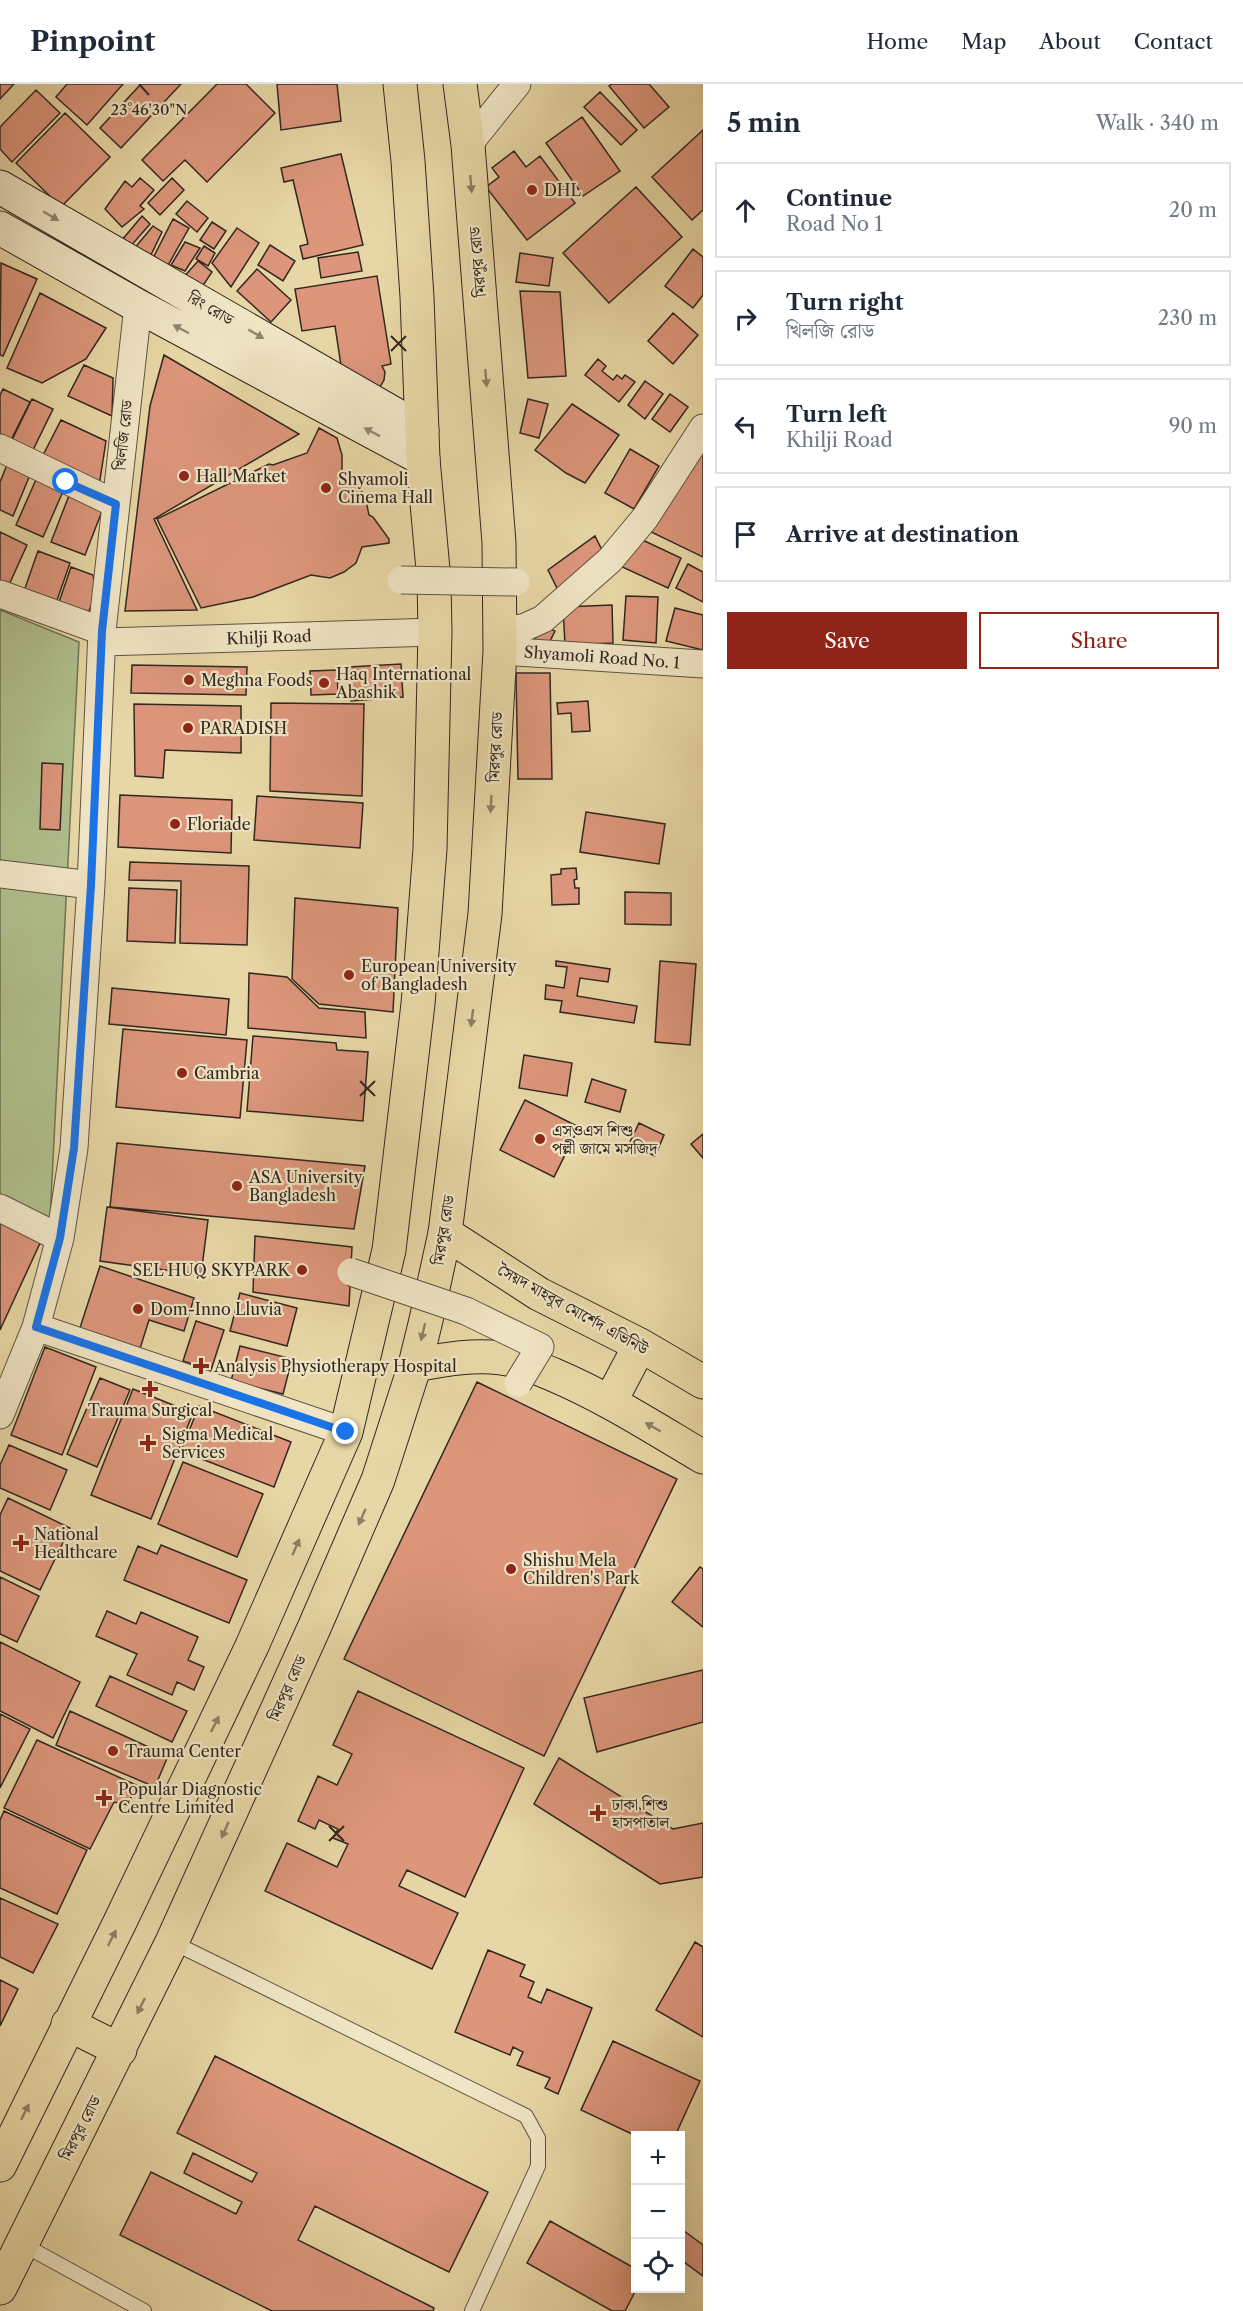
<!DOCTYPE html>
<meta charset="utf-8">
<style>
:root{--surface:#fff;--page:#f6f6f7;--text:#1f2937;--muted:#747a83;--line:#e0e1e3;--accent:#8f2418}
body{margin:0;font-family:"Libre Caslon Text","Noto Serif Bengali",serif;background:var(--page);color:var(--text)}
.controls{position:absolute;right:18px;bottom:18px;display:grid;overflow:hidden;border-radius:0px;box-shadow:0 6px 24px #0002}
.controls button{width:54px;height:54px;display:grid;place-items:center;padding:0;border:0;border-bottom:2px solid var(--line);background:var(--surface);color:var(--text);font:30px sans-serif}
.stop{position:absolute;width:18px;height:18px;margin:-14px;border:4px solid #1a73e8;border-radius:50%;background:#fff}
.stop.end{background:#1a73e8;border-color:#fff;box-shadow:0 2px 6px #0008}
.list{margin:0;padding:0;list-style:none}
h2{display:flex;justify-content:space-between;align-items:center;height:78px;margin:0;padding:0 24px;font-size:26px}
h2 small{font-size:20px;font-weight:400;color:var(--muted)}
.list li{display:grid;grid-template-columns:39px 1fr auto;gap:18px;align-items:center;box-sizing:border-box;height:96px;margin:0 12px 12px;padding:0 12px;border:2px solid var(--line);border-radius:0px}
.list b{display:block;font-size:22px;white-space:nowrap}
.list p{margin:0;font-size:20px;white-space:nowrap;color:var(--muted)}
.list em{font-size:20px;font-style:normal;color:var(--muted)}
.actions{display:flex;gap:12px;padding:18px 24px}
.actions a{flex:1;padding:14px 0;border:2px solid var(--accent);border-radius:0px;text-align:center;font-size:21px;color:var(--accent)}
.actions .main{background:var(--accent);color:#fff}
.icon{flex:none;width:33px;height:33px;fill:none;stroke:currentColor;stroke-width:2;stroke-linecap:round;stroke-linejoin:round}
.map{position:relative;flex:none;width:703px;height:2227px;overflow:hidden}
header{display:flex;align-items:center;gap:36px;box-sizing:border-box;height:84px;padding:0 30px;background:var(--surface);border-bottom:2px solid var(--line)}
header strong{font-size:28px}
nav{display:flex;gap:33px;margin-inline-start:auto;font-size:21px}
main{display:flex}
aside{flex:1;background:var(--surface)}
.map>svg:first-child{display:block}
</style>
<header>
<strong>Pinpoint</strong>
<nav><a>Home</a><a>Map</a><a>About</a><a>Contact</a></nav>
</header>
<main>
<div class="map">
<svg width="703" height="2227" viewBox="0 0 703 2227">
<rect width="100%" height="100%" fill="#e8d7a6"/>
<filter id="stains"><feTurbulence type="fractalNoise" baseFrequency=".00333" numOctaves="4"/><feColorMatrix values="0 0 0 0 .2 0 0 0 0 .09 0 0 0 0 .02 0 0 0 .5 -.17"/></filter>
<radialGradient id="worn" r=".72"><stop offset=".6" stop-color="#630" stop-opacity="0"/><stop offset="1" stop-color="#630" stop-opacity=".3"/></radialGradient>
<path fill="#afbf8c" stroke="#707356" stroke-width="1.5" d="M0,526L79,558L50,1136L0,1111Z"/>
<path fill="#dd967c" stroke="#31271f" stroke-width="1.5" d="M0,0H14L0,15Z
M67,0H123L87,41L56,13Z
M141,0H181L121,64L100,44Z
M217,0H246L275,29L207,98L185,76L163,97L142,76Z
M277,0H337L341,37L281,46Z
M612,0H649L669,23L644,44L609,2Z
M36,6L60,29L12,78L0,65V43Z
M600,8L637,46L621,61L584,23Z
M65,29L110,73L61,123L16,79Z
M582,33L620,87L583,112L546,59Z
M703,46V126L692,136L652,93Z
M514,67L526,83L540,72L575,119L527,156L486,103L499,93L492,84Z
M341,70L363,161L303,175L300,162L308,160L293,96L284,98L281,84Z
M140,94L154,106L140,122L144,125L122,143L105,125L125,97L132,103Z
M172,94L184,106L160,131L148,119Z
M636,103L682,153L609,219L563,169Z
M187,117L208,134L197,148L176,130Z
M142,132L150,140L130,163L122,156Z
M173,135L189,144L167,183L152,176Z
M212,138L226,147L214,165L200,156Z
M153,142L162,148L149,175L133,166Z
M237,144L259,159L231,203L212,179Z
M185,158L200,164L185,187L171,181Z
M270,161L295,177L283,197L258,181Z
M204,162L215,169L208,182L196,175Z
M693,165L703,173V211L693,224L665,202Z
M358,168L362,187L321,194L318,174Z
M520,169L553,174L549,202L516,198Z
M198,177L212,188L200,206L182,195Z
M1,179L37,195L3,272L0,271Z
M257,185L291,216L271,238L237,207Z
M377,192L391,280L382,282L385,288L384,296L380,303L374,307L342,288L335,242L302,247L295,205Z
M520,207L560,208L566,292L528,294Z
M40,209L106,244L86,275L42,299L7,284Z
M673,229L698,251L673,280L648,257Z
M164,271L299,350L154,435L197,526L125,527L150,322Z
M598,275L606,282L602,287L613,296L617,291L622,295L625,291L635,298L619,318L585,291Z
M84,281L113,294L112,332L68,312Z
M645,297L663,310L645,335L628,321Z
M3,305L30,318L9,360L0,355V311Z
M670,310L688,323L670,348L652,335Z
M32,315L53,325L31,370L10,360Z
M528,315L548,320L539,354L520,349Z
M572,320L619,351L585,399L566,389L535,366Z
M61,336L106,357L99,402L40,377Z
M319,344L337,354L342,371V387L358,402L365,412L369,431L373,433L389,455V459L362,463L356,479L344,488L330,494L311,491L253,513L201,524L157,435L269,380L273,381L307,369Z
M684,361L703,370V473L645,445Z
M630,365L659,382L634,425L605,409Z
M9,376L32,386L13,432L0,426V398Z
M38,391L65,403L43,453L16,441Z
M70,409L104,422L85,471L51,458Z
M0,448L27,461L8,503L0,500Z
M595,452L605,472L558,506L548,486Z
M634,452L681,474L668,504L620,482Z
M38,467L70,479L56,519L24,507Z
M688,480L703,488V518L676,504Z
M71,483L93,491L94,497L99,499L88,530L57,524Z
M626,512L658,513L656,559L623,556Z
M612,521L613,559L565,561L563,523Z
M675,524L703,531V566L666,557Z
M542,541L555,547L548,561L535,555Z
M401,580L403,613L351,617L349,583Z
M132,581L247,583L246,611L131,609Z
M337,586L338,610L311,611L310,587Z
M516,589H550L552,695H518Z
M588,617L590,647L572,648L571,629L558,630L557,619Z
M271,619L364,620L362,712L270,707Z
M134,620L241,622V669L165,666L163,694L135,692Z
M42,679L63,680L60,746L40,745Z
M120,711L232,716L231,769L118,763Z
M257,712L363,719L360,764L254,756Z
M586,728L665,740L659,780L580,768Z
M130,778L249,782L247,861L180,859L181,797L129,796Z
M576,784L577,795L574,796L575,804H579V820L552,821L551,791L561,790V785Z
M129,804L177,806L175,859L127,857Z
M625,808L671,809V841L625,840Z
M295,814L398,824L393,928L319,920L292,895Z
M556,877L610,885L608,898L580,894L577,912L637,922L634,939L560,928L562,917L545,915L546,901L564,904L567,883L556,882Z
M660,877L696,880L690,961L655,958Z
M249,889L287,893L319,924L365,928L366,954L248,944Z
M112,904L229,915L226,951L109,940Z
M123,945L247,956L240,1034L116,1023Z
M253,952L336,959L337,966L368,968L363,1037L247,1027Z
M524,971L572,979L567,1012L519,1004Z
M592,995L626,1006L620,1028L585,1018Z
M525,1016L579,1043L554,1093L500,1066Z
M639,1039L664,1051L655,1072L629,1060Z
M703,1050V1074L691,1060Z
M117,1059L365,1082L354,1145L110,1123Z
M107,1123L208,1136L201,1191L100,1177Z
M0,1138L41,1157L0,1246Z
M255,1152L352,1163L349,1222L253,1208Z
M100,1182L194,1214L184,1247L149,1236L137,1274L77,1253Z
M240,1209L297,1224L287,1262L230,1247Z
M196,1237L224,1246L211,1286L183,1277Z
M240,1262L292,1275L283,1310L231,1297Z
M45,1263L96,1283L62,1371L11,1351Z
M100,1294L130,1306L97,1383L67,1370Z
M477,1298L677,1395L544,1672L344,1575Z
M133,1305L193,1329L151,1435L91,1411Z
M199,1322L291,1358L274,1403L181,1367Z
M9,1361L67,1386L50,1426L0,1404V1381Z
M183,1378L263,1410L237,1473L158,1440Z
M8,1414L70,1444L40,1506L0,1487V1431Z
M161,1461L247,1496L229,1539L124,1496L138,1462L157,1470Z
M700,1483L703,1485V1543L672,1518Z
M0,1493L39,1512L17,1558L0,1550Z
M107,1527L136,1540L141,1528L198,1553L188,1576L204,1583L194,1606L177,1598L172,1611L127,1591L137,1570L96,1552Z
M0,1558L80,1598L53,1654L0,1627Z
M703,1586V1638L597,1668L584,1614Z
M110,1592L187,1627L172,1658L96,1622Z
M358,1607L524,1684L465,1813L407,1786L399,1802L458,1829L432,1885L265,1807L287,1759L337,1783L348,1760L333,1754L338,1745L319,1736L315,1745L298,1737L318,1692L337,1701L352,1670L333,1661Z
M70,1627L168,1672L155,1703L56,1661Z
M0,1630L30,1645L0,1704Z
M37,1656L136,1701L128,1721L114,1718L90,1765L4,1724Z
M559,1674L673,1745L703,1739V1793L660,1800L534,1720Z
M4,1727L87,1766L57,1830L0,1804V1736Z
M0,1814L58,1840L33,1889L0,1873Z
M695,1858L703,1863V1953L656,1926Z
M488,1866L525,1881L520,1892L534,1898L528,1913L541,1919L547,1905L592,1924L558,2010L545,2004L550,1994L517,1981L523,1968L513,1963L510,1971L455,1948Z
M0,1896L18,1905L0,1942Z
M613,1957L700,1997L675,2052H636L581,2026Z
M215,1972L488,2108L449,2188L315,2122L298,2156L434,2224L433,2227H272L120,2151L151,2088L236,2130L242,2118L184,2089L193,2069L252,2098L257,2089L177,2049Z
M550,2137L636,2185V2204H637L625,2227H612L527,2179Z
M680,2144L703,2161V2192L680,2175Z"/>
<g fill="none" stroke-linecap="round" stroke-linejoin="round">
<defs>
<path id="lane" d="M172,1858L526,2032L538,2054V2082L472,2227
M22,2160L144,2227"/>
<path id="street" d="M468,61L517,0
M0,364L116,420
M0,510L102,547
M500,546L523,544L543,535L610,476L645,434L703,344
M103,558L435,548
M500,567L703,580
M0,790L91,801
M0,1124L60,1154
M36,1243L346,1348
M0,1331L36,1243L60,1154L74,1064L91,801L102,547L138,222"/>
<path id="secondary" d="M0,103L422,346
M0,144L138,222L423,375"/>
<path id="primary" d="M445,1149L539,1210L640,1261L703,1298
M415,1281C443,1276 472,1270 501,1274C520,1276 537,1284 554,1291C606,1313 654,1344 703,1373
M610,1318L640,1261"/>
<path id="highway" d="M68,1940L120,1966
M0,2081L119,1840L252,1562L346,1348L389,1166L418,920L430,765L435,548L434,497L423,375L417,213L408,77L400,0
M0,2204L172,1858L314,1544L378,1396L415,1281L426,1236L445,1149L485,830L500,567L499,459L468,61L460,0"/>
</defs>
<use href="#lane" stroke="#5f5341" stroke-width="16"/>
<use href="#street" stroke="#5f5341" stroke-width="29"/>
<use href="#secondary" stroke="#31271f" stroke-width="35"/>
<use href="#primary" stroke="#31271f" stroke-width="35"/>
<use href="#highway" stroke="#31271f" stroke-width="35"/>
<use href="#lane" stroke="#f0e5c5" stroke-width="14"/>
<use href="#street" stroke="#f0e5c5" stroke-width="27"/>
<use href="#secondary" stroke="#f0e5c5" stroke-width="33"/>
<use href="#primary" stroke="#e8d7a6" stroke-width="33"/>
<use href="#highway" stroke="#e8d7a6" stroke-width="33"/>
<defs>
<path id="street-bridge" d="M401,496L516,498
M351,1188L466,1227L540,1263L518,1299"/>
</defs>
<use href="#street-bridge" stroke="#5f5341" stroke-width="29" stroke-linecap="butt"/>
<use href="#street-bridge" stroke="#f0e5c5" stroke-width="27"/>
</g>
<defs><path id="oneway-solid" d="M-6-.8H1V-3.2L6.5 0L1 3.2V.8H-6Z" transform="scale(1.5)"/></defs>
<g fill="#8c7f62">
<use href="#oneway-solid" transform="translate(471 100) rotate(85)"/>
<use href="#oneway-solid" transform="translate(486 294) rotate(85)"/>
<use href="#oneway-solid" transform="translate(491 720) rotate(93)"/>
<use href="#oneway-solid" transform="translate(472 934) rotate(97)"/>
<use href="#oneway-solid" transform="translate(423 1248) rotate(104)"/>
<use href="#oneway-solid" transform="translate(653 1343) rotate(-150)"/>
<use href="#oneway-solid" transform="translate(362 1433) rotate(114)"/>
<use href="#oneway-solid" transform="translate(296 1463) rotate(-66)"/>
<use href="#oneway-solid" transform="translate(215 1640) rotate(-64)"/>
<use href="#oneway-solid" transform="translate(225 1746) rotate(114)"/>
<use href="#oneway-solid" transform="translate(112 1854) rotate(-63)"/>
<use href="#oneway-solid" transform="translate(141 1922) rotate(116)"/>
<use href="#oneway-solid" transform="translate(25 2028) rotate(-64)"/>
</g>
<g fill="#908672">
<use href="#oneway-solid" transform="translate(51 132) rotate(30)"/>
<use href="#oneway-solid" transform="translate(181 245) rotate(-152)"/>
<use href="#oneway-solid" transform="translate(256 250) rotate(30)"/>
<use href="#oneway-solid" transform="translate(372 348) rotate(-152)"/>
</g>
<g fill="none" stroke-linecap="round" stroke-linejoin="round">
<path stroke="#1a73e8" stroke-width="8" d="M66,398L116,420L102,547L91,801L74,1064L60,1154L36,1243L346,1348"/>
</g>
<path fill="none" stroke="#31271f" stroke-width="2" d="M139,0L149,11M391,252L406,267M391,267L406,252M360,997L375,1012M360,1012L375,997M329,1742L344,1757M329,1757L344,1742"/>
<g fill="#8f2418" stroke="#f0e5c5" stroke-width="2">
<circle cx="532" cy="106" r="6"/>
<circle cx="184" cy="392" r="6"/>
<circle cx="326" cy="404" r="6"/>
<circle cx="189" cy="596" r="6"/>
<circle cx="324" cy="599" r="6"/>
<circle cx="188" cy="644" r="6"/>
<circle cx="175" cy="740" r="6"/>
<circle cx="349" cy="891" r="6"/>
<circle cx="182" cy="989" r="6"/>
<circle cx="540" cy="1055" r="6"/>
<circle cx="237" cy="1102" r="6"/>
<circle cx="302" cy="1186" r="6"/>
<circle cx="138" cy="1225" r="6"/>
<path d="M198 1273h6v6h6v6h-6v6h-6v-6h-6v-6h6z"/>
<path d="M147 1296h6v6h6v6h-6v6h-6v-6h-6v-6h6z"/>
<path d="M145 1350h6v6h6v6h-6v6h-6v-6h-6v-6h6z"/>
<path d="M18 1450h6v6h6v6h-6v6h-6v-6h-6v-6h6z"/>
<circle cx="511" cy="1485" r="6"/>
<circle cx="113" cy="1667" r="6"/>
<path d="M101 1705h6v6h6v6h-6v6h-6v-6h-6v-6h6z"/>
<path d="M595 1720h6v6h6v6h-6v6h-6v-6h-6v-6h6z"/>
</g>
<g text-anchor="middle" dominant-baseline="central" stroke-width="4.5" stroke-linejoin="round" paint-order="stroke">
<g font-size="16" fill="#31271f" stroke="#f0e5c5" text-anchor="start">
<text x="544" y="106">DHL</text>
<text x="196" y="392">Hall Market</text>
<text x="338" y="395">Shyamoli<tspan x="338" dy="18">Cinema Hall</tspan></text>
<text x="336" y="590">Haq International<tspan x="336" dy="18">Abashik</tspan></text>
<text x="201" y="596">Meghna Foods</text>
<text x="200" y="644">PARADISH</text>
<text x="187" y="740">Floriade</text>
<text x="361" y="882">European University<tspan x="361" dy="18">of Bangladesh</tspan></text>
<text x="194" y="989">Cambria</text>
<text x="552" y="1046">এসওএস শিশু<tspan x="552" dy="18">পল্লী জামে মসজিদ</tspan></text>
<text x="249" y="1093">ASA University<tspan x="249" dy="18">Bangladesh</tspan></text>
<text x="290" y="1186" text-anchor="end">SEL HUQ SKYPARK</text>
<text x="150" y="1225">Dom-Inno Lluvia</text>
<text x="214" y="1282">Analysis Physiotherapy Hospital</text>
<text x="150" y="1326" text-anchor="middle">Trauma Surgical</text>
<text x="162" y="1350">Sigma Medical<tspan x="162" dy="18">Services</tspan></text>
<text x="34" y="1450">National<tspan x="34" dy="18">Healthcare</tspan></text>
<text x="523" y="1476">Shishu Mela<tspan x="523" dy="18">Children's Park</tspan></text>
<text x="125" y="1667">Trauma Center</text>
<text x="118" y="1705">Popular Diagnostic<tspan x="118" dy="18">Centre Limited</tspan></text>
<text x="612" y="1720">ঢাকা শিশু<tspan x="612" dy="18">হাসপাতাল</tspan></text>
</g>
<g font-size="16" fill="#31271f" stroke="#f0e5c5">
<text transform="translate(477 178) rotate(-95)">মিরপুর রোড</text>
<text transform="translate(211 224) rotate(30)">রিং রোড</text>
<text transform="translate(123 351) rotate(-84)">খিলজি রোড</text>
<text transform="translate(269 553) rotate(-2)">Khilji Road</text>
<text transform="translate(602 573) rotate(4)">Shyamoli Road No. 1</text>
<text transform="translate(495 663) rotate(-87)">মিরপুর রোড</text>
<text transform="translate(443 1146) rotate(-81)">মিরপুর রোড</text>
<text transform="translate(573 1225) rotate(29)">সৈয়দ মাহবুব মোর্শেদ এভিনিউ</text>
<text transform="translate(287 1604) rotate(-66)">মিরপুর রোড</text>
<text transform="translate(80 2044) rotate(-63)">মিরপুর রোড</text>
</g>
</g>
<g font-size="15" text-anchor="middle" fill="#31271f" stroke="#f0e5c5" stroke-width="4.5" stroke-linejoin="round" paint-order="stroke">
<text x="149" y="31">23°46'30"N</text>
</g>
<rect width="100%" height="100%" filter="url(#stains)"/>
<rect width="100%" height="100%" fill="url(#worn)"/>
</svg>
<div class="controls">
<button>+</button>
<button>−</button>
<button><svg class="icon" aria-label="locate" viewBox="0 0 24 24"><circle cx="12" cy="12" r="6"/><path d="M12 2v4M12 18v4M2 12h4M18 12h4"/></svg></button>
</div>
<div class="stop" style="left:66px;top:398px"></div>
<div class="stop end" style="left:346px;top:1348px"></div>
</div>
<aside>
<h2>5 min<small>Walk · 340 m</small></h2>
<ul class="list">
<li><svg class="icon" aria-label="ahead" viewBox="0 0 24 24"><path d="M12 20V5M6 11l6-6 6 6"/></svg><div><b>Continue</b><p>Road No 1</p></div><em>20 m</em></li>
<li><svg class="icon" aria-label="right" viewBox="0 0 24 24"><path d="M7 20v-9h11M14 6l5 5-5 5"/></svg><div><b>Turn right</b><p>খিলজি রোড</p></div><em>230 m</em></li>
<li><svg class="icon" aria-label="left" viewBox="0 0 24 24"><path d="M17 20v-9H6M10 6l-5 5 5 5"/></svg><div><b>Turn left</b><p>Khilji Road</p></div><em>90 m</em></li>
<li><svg class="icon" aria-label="arrive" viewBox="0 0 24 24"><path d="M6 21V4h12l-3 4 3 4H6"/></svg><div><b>Arrive at destination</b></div></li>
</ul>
<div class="actions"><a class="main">Save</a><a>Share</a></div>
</aside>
</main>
